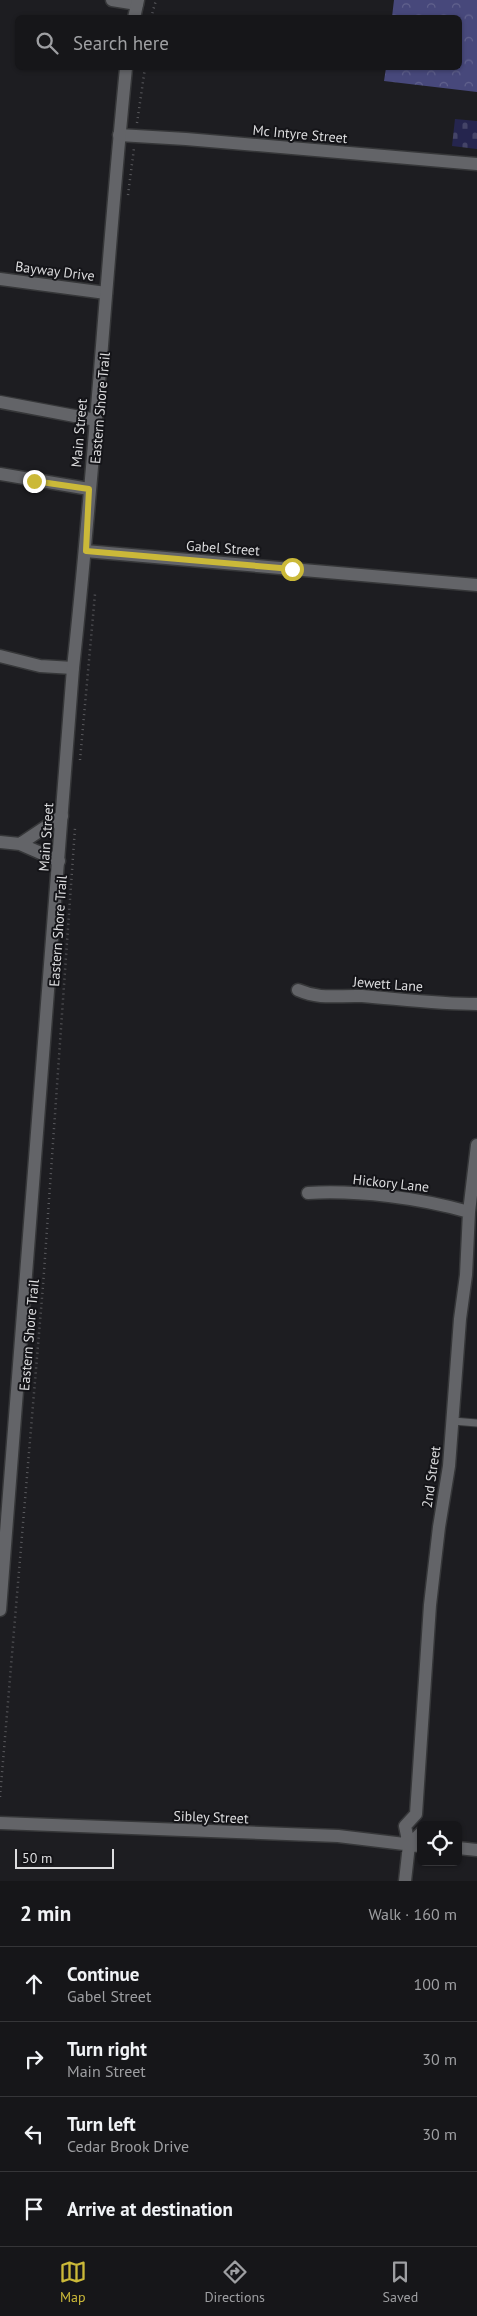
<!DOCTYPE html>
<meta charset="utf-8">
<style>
:root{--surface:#161619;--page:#1f1f22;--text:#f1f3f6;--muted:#9e9fa2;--line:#353538;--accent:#cbb939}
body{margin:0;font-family:"PT Sans",sans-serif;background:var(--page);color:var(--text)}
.controls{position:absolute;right:15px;bottom:15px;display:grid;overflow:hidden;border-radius:8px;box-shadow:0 1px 4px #0004}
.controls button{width:45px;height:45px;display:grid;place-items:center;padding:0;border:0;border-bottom:1px solid var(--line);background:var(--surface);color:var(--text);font:25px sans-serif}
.scale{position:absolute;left:15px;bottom:12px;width:99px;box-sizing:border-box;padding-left:5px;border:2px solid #dddddf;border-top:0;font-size:14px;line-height:18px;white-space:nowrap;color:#dddddf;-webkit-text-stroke:4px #141418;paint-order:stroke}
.stop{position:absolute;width:15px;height:15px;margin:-11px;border:4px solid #cbb939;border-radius:50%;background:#fff}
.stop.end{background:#cbb939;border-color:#fff;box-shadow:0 1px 5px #0008}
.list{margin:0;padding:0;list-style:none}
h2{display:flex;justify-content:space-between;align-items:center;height:65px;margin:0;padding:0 20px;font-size:21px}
h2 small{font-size:16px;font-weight:400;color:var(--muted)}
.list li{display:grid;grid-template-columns:32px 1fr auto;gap:15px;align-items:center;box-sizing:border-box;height:75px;padding:0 20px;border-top:1px solid var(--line)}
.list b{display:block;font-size:19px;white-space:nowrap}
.list p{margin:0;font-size:16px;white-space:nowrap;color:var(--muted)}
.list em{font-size:16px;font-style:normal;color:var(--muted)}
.icon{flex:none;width:28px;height:28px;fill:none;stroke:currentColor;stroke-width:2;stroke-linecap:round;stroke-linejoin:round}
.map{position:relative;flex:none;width:477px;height:1881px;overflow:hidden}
.search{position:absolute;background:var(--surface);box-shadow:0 1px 4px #0004;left:15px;right:15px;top:15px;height:55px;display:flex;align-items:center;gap:12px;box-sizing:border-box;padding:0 18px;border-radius:8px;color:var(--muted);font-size:19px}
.sheet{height:365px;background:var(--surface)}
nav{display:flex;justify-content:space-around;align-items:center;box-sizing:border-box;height:70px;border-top:1px solid var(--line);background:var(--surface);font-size:14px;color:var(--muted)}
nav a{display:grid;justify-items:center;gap:2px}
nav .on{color:var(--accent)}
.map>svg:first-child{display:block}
</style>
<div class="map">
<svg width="477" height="1881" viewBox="0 0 477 1881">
<defs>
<pattern id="forest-crowns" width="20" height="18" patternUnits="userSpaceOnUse" patternTransform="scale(1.25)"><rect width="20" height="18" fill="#47487b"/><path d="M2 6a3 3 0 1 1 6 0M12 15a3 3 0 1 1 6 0" fill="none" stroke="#61628d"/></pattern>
<pattern id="cemetery-stones" width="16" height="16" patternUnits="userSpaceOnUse" patternTransform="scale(1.25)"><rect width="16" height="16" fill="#25254e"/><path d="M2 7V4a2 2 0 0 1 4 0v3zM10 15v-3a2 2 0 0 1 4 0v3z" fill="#444467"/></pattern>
</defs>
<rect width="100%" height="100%" fill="#1d1d21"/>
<path fill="url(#forest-crowns)" d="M394,0H477V92L384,81L386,68H460V18L392,17Z"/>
<path fill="url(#cemetery-stones)" d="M455,119L477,121V149L452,146Z"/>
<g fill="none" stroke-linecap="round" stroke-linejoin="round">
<defs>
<path id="service" d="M453,1421L477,1423"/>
<path id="minor" d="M112,0L137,4
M119,135L186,139L477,164
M0,279L106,293
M0,402L96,420
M0,474L89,489
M85,551L477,585
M0,656L40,666L73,668
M0,842L20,844L62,816
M20,844L59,861
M298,990C321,1000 338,995 362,996C400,999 438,1004 477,1004
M308,1193C358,1190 420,1198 469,1212
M0,1823L338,1836L421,1846
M409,1845L421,1833
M458,1848L477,1850
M405,1881L409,1845L405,1826L416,1814L430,1605L439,1527L449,1466L460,1319L466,1275L469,1212L477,1145"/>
<path id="secondary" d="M134,18L138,0
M0,1610L73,668C95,468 106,267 126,68"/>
</defs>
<use href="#service" stroke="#363739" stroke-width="9"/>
<use href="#minor" stroke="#363739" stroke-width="15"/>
<use href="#secondary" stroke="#363739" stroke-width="15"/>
<path stroke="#5a5a5e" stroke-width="2.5" stroke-dasharray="1 4" stroke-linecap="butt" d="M151,18L156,0
M137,123L145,68
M128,195L134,148
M80,760L95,594
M0,1797L43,1286L75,828"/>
<use href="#service" stroke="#636468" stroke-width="7"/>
<use href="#minor" stroke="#636468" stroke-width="12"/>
<use href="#secondary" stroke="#636468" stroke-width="12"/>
</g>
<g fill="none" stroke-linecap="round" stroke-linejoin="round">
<path stroke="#cbb939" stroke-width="6" d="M34,481L89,489L86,551L292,569"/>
</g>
<g text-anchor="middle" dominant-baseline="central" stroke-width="4" stroke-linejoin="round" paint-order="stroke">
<g font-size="14" fill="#dddddf" stroke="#141418">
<text transform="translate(300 134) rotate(5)">Mc Intyre Street</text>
<text transform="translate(55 271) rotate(7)">Bayway Drive</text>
<text transform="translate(100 408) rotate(-85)">Eastern Shore Trail</text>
<text transform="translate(79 433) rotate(-85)">Main Street</text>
<text transform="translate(223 548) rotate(4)">Gabel Street</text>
<text transform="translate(46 837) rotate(-86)">Main Street</text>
<text transform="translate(58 931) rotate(-86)">Eastern Shore Trail</text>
<text transform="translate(388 984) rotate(4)">Jewett Lane</text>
<text transform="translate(391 1183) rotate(6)">Hickory Lane</text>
<text transform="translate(29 1335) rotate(-85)">Eastern Shore Trail</text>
<text transform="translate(431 1477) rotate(-82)">2nd Street</text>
<text transform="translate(211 1817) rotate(2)">Sibley Street</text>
</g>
</g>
</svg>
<div class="controls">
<button><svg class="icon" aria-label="locate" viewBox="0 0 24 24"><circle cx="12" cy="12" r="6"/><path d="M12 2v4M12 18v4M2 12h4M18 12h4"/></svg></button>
</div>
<div class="scale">50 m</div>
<div class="stop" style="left:292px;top:569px"></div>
<div class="stop end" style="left:34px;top:481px"></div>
<div class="search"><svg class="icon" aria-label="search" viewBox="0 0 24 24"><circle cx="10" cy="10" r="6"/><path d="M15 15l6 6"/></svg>Search here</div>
</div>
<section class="sheet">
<h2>2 min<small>Walk · 160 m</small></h2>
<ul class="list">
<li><svg class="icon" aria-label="ahead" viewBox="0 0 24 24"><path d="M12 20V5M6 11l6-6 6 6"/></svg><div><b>Continue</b><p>Gabel Street</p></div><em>100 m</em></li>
<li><svg class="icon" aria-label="right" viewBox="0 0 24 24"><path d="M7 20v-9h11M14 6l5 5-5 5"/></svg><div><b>Turn right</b><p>Main Street</p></div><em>30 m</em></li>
<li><svg class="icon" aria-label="left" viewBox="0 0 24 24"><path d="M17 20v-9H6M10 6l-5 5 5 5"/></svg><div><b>Turn left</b><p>Cedar Brook Drive</p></div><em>30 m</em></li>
<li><svg class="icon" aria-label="arrive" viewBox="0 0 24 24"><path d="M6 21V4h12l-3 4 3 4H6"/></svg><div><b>Arrive at destination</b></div></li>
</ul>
</section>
<nav>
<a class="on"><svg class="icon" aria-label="map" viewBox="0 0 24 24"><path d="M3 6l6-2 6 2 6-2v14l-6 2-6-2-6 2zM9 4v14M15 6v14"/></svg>Map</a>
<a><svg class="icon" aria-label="directions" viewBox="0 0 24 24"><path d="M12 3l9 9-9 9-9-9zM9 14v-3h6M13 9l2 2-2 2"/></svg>Directions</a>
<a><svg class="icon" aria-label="saved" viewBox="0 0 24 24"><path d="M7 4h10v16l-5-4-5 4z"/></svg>Saved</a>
</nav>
